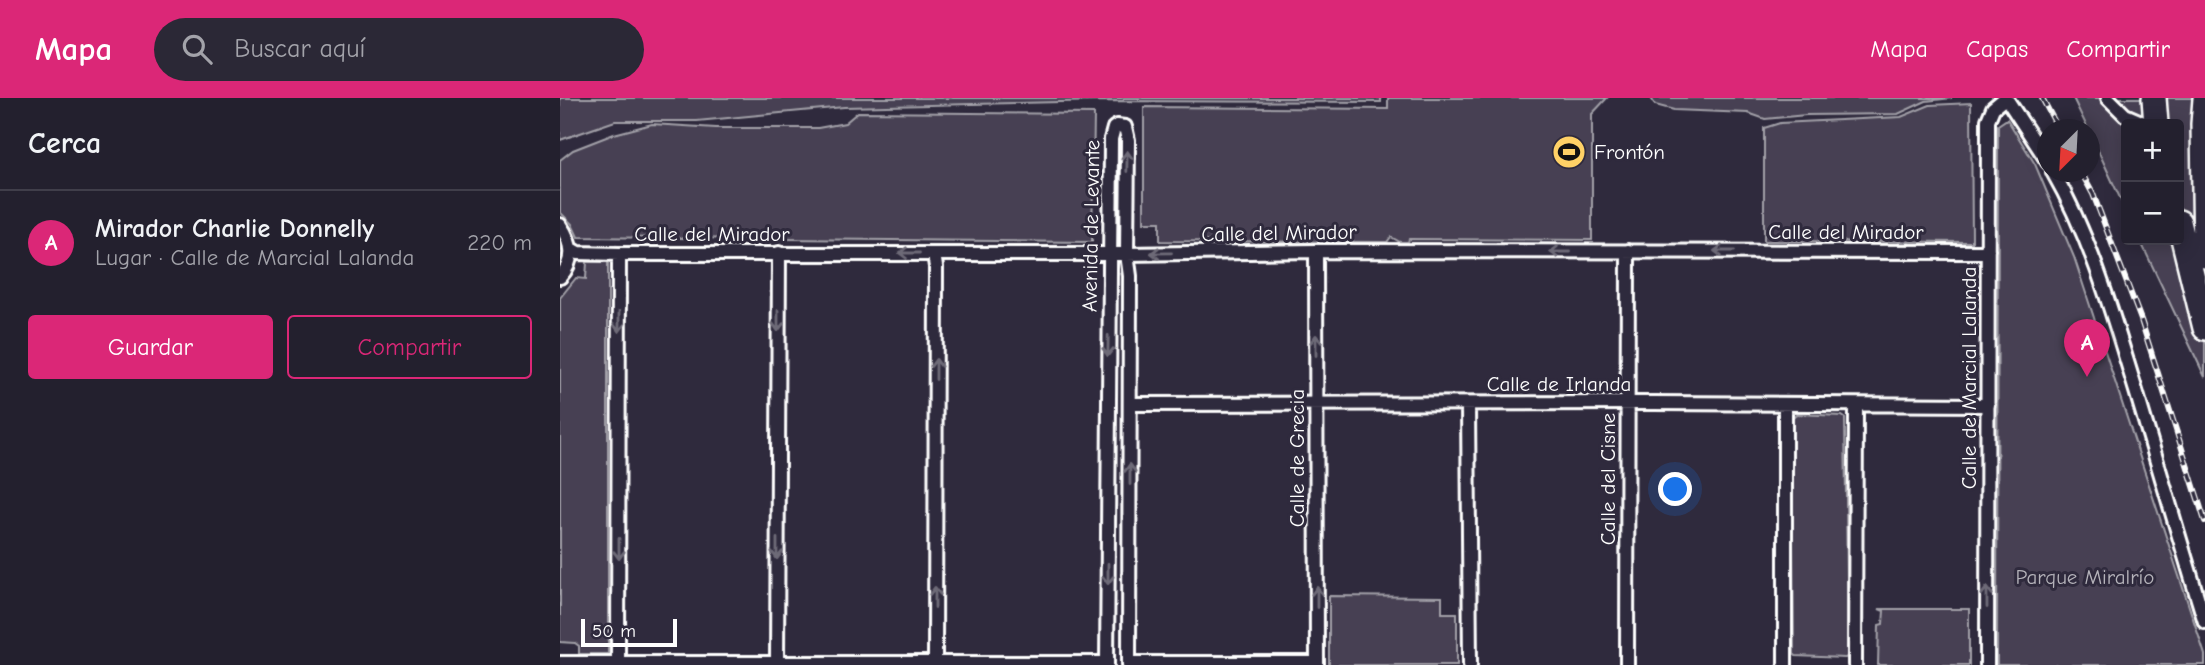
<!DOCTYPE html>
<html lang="es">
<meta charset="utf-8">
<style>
:root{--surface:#23202e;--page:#2b2836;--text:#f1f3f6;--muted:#a3a3aa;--line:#403e4a;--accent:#db2777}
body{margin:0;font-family:"Comic Neue",sans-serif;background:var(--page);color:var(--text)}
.controls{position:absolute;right:21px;top:21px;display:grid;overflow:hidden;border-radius:7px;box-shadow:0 4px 18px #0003}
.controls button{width:63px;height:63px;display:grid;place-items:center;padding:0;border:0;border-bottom:2px solid var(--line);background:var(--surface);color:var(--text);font:35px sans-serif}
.compass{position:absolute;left:1477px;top:21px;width:63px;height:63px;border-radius:50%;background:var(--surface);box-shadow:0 4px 18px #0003;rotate:204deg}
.scale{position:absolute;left:21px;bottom:18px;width:96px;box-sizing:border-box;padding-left:7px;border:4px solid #fff;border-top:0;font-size:19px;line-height:24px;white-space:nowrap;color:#fff;-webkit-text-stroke:5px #2f2a3d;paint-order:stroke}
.you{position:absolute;left:1116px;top:392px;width:24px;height:24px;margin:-18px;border:5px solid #fff;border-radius:50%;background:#1a73e8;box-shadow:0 0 0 10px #1a73e833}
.badge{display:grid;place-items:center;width:46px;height:46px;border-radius:50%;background:var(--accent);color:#fff;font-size:23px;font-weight:700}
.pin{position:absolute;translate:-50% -58px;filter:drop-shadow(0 2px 4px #0008)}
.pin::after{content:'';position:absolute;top:37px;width:24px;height:21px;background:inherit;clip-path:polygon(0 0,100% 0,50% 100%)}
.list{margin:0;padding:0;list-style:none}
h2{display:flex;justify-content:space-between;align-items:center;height:91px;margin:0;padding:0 28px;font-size:30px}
h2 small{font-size:23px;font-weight:400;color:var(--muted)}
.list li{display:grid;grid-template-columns:46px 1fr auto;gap:21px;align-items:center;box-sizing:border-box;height:105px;padding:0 28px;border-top:2px solid var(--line)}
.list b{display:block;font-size:26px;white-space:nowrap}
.list p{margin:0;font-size:23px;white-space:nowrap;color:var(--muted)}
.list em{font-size:23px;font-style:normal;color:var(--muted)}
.actions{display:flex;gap:14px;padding:21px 28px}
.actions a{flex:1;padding:16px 0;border:2px solid var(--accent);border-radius:7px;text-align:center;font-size:24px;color:var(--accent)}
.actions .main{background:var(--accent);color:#fff}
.icon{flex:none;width:38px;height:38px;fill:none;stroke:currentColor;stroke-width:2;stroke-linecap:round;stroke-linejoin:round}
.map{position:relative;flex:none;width:1645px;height:567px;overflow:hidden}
header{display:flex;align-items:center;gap:42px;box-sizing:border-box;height:98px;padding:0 35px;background:var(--accent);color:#fff}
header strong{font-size:33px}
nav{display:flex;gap:38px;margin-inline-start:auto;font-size:24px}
.search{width:490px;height:63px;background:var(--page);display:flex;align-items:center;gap:18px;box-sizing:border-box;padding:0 24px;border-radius:38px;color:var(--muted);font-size:26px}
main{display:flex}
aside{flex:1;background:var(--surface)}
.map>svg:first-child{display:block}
</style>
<header>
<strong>Mapa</strong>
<div class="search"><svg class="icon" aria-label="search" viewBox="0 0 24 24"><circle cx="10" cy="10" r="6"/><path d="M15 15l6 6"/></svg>Buscar aquí</div>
<nav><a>Mapa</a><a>Capas</a><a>Compartir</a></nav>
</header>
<main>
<aside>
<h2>Cerca<small></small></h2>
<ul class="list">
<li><span class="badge">A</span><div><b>Mirador Charlie Donnelly</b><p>Lugar · Calle de Marcial Lalanda</p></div><em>220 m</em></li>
</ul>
<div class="actions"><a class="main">Guardar</a><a>Compartir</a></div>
</aside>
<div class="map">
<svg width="1645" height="567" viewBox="0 0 1645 567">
<rect width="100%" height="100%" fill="#2f2a3d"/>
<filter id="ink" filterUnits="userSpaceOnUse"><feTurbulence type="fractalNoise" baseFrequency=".0143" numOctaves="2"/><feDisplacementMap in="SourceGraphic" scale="14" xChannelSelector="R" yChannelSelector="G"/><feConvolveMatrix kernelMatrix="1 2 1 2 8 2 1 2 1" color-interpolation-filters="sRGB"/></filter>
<g filter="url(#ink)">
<path fill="#464152" stroke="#a2a0a8" stroke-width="2" d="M0,0H821V4L543,3L284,9L137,23H55L0,42Z
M828,0H1047L1032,16V142L849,141L848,144H840L831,139L827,144L600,143V124H584V9L828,11Z
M1091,0H1392L1366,3L1338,16L1246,17L1205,21L1188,15L1114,12L1095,7Z
M1513,0H1645V279L1580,142H1619V26H1566V113L1530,35V32L1528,31Z
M1411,5L1412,144L1204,143V30L1220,25L1341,19L1370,7Z
M298,14L534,16L532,144L18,139L12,126L0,114V62L13,52L54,36L92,26L156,30H258L285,25Z
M1447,21L1475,66L1514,159L1645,557V567H1437L1438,27Z
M27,164H48V556H19V548L15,545L0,544V200L16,180L26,181Z
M1236,316L1282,318L1285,320L1288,558L1285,560L1236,558L1234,556L1232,320Z
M769,498L882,499V515H897V567H769Z
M1319,511H1409V567H1318L1319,527L1323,526L1324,513Z"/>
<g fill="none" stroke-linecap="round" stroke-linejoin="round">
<defs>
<path id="minor" d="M1446,0L1488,64
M1548,0L1565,17L1586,26
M1493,74C1532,142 1553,218 1576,293C1599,370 1621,447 1645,524
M0,127C12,144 15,163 0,179
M11,151L18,155L59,156H567L756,153L1422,154L1428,152
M756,153L757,567
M374,156L376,169L375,567
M570,306L1092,305L1428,307
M908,306L910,567
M0,565H547
M569,565H757
M58,567L59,156
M217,567L219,155
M547,567L551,41L554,30L557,28L565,29L568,42L567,156L570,178L569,567
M1067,567L1068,153
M1225,567V306
M1295,567L1296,307
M1427,567L1428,22L1433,10L1445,0"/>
<path id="motorway" d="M1594,0L1596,26
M1645,1L1643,26L1645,158
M1619,124L1645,230"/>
</defs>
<use href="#minor" stroke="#fff" stroke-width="18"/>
<use href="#motorway" stroke="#fff" stroke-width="28"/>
<use href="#minor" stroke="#2f2a3d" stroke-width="12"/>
<use href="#motorway" stroke="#2f2a3d" stroke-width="23"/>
<defs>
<path id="rail" d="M1482,0L1499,32
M1521,74L1533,96L1581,222L1645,423"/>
</defs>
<use href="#rail" stroke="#fff" stroke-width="6"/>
<use href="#rail" stroke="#2f2a3d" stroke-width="3.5" stroke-dasharray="10" stroke-linecap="butt"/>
</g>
<defs><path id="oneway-shaft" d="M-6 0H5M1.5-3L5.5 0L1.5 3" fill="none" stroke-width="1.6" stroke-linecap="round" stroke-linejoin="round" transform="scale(1.75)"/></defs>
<g stroke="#6d6a77">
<use href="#oneway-shaft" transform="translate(567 63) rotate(-89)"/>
<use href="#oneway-shaft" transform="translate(1164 153) rotate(-180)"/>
<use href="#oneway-shaft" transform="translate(1000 154) rotate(-180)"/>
<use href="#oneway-shaft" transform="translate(349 155) rotate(-180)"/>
<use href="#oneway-shaft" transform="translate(601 155) rotate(179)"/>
<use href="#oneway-shaft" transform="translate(218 223) rotate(90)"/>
<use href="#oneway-shaft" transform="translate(59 224) rotate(90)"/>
<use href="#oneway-shaft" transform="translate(756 247) rotate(-90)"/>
<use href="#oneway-shaft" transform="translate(548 248) rotate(91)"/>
<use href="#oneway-shaft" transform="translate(376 271) rotate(-90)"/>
<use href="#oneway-shaft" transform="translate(570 376) rotate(-90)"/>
<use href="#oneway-shaft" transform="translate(59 451) rotate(90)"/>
<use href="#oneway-shaft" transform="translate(217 451) rotate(90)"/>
<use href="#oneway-shaft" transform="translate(548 476) rotate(90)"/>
<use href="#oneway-shaft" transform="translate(375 499) rotate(-90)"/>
<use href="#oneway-shaft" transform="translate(757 499) rotate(-90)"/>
<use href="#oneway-shaft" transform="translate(1427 499) rotate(-90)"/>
</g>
</g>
<defs>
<symbol id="stadium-disc" viewBox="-11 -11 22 22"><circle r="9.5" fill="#ffd166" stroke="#2f2a3d"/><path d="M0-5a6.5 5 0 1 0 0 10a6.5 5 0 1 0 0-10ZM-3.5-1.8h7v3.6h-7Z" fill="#111"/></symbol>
</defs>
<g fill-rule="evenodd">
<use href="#stadium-disc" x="990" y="35" width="38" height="38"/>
</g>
<g text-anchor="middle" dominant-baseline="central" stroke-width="6" stroke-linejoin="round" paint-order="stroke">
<g font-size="21" fill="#fff" stroke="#2f2a3d" text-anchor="start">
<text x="1034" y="54">Frontón</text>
</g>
<g font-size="21" fill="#fff" stroke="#2f2a3d">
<text transform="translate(531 128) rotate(-89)">Avenida de Levante</text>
<text x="1286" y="134">Calle del Mirador</text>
<text transform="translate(719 135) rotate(-1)">Calle del Mirador</text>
<text x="152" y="136">Calle del Mirador</text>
<text transform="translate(1409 280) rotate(-90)">Calle de Marcial Lalanda</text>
<text x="999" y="286">Calle de Irlanda</text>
<text transform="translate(737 360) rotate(-90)">Calle de Grecia</text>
<text transform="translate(1048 381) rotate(-90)">Calle del Cisne</text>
</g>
<g font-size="21" fill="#b5b3ba" stroke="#2f2a3d">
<text x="1525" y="479">Parque Miralrío</text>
</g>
</g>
</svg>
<div class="controls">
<button>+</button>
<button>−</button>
</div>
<svg class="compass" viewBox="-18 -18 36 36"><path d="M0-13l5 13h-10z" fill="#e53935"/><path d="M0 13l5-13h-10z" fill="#a3a3aa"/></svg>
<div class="scale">50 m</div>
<div class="you"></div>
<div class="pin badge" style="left:1527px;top:279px">A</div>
</div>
</main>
